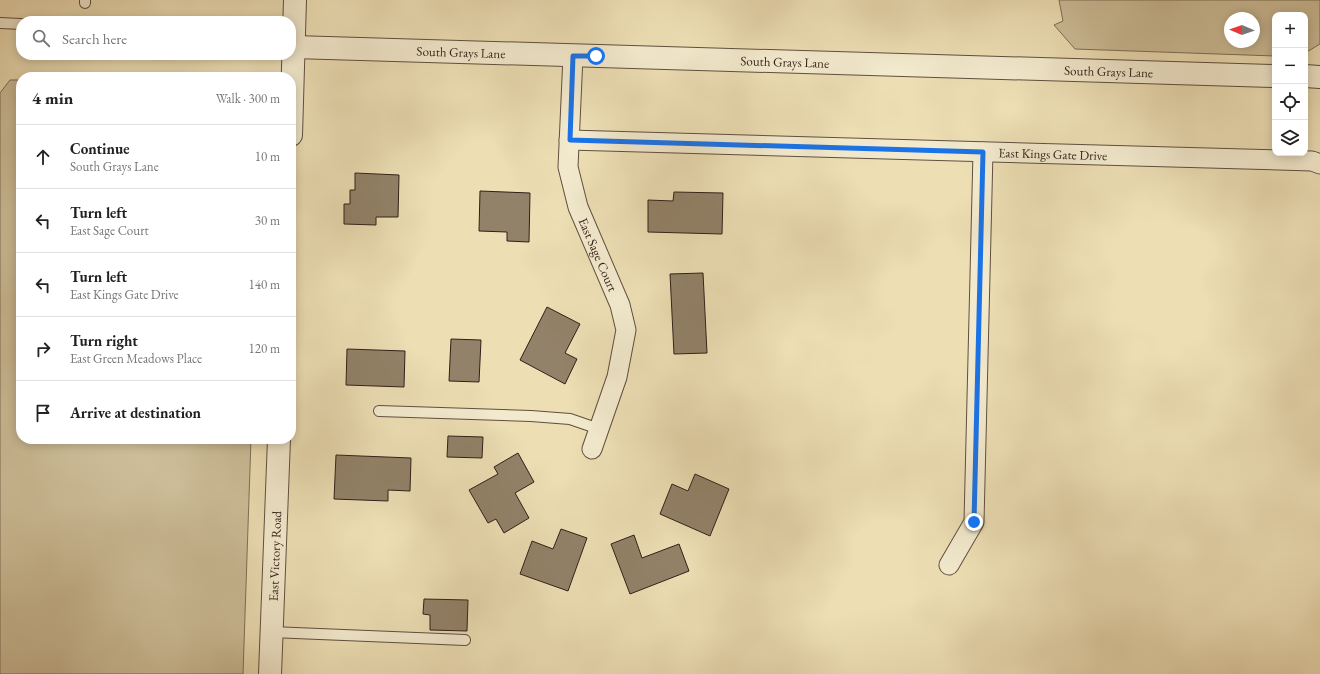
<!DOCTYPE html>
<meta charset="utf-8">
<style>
:root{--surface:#fff;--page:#f2f2f2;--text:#222;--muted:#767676;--line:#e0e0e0}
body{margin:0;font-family:"EB Garamond",serif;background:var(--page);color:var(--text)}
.controls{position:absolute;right:12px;top:12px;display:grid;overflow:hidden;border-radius:8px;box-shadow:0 2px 10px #0003}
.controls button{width:36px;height:36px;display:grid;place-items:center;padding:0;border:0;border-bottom:1px solid var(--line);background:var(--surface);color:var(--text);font:20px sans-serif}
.compass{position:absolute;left:1224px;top:12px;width:36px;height:36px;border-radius:50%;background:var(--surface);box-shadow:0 2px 10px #0003;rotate:272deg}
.stop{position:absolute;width:12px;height:12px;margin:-9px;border:3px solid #1a73e8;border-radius:50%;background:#fff}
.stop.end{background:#1a73e8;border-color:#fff;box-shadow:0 1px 4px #0008}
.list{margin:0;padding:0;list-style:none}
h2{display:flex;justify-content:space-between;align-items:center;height:52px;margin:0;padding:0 16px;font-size:17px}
h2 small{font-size:13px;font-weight:400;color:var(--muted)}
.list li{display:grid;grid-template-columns:26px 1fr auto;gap:12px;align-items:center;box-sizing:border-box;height:64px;padding:0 16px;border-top:1px solid var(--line)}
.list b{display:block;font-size:15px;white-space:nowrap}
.list p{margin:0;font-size:13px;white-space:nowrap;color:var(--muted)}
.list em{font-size:13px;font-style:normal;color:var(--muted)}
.icon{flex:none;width:22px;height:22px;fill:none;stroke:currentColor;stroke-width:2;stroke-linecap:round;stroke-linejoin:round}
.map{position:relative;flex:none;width:1320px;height:674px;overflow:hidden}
.search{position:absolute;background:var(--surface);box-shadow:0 2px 10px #0003;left:16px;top:16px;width:280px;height:44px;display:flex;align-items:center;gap:10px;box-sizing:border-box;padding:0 14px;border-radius:16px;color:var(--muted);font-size:15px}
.panel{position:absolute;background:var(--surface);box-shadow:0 2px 10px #0003;left:16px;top:72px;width:280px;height:372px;border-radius:16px}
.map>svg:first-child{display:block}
</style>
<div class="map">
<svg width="1320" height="674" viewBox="0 0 1320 674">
<rect width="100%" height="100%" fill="#eddeb4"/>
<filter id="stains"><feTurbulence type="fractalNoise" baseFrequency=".005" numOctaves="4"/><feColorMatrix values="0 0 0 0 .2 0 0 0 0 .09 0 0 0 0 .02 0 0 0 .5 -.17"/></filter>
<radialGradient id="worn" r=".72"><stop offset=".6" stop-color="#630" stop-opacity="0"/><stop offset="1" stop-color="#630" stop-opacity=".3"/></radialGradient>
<path fill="#cdbe99" stroke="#7e6e58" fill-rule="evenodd" d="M1059,0H1320V44L1305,53V15H1275V56L1075,49L1054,25L1063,21ZM1230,18H1254V42H1230Z
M10,80H21V439H251L243,674H0V93Z"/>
<path fill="#928269" stroke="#301f18" d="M355,173L399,175L398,217H376V225L344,224V204H350V190H355Z
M480,191L530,193L529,242L507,241V232L479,231Z
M674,192L723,193L722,234L648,232V200L673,201Z
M703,273L707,353L674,354L670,274Z
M547,307L580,324L565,353L577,359L565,384L520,360Z
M451,339L481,340L479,382L449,381Z
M347,349L405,351L404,387L346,385Z
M448,436L483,437L482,458L447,457Z
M518,453L534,482L515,493L529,518L504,533L496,519L488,523L469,490L498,474L494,467Z
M336,455L411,458L410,491L388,490V501L334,499Z
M695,474L729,489L710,536L660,514L672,484L688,491Z
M561,529L587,538L568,591L520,574L532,541L553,549Z
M634,535L642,558L679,544L689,571L630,594L611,544Z
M424,599L468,600L467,631L430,630V615L423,614Z"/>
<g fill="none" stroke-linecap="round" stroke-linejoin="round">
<defs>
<path id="service" d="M85,3V0
M0,23L21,24
M379,411L531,416L570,419L599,429
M271,632L465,640"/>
<g id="minor">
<path id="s1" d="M573,56L568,167L578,207L620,305L626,330L617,377L592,449"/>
<path id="s2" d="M569,140L1312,161L1320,164"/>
<path d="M949,565L974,522L983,152"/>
</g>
<g id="tertiary">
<path id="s3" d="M294,47L1275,76"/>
<path d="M1305,76L1320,77"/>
<path d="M291,135L295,0"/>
<path id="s4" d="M270,674L279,439"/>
</g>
</defs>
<use href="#service" stroke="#5f4f3f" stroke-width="12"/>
<use href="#minor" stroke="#5f4f3f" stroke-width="21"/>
<use href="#tertiary" stroke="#5f4f3f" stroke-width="24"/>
<use href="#service" stroke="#f3eace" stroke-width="10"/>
<use href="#minor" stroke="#f3eace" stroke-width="19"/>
<use href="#tertiary" stroke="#f3eace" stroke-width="22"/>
</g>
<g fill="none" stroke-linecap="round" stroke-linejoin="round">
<path stroke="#1a73e8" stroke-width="5" d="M596,56H573L570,140L983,152L974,522"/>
</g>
<g text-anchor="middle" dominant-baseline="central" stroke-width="3.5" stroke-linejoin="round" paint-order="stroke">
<g font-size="13" fill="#301f18" stroke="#f3eace">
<text stroke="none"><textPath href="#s3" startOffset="167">South Grays Lane</textPath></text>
<text stroke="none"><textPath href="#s3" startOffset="491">South Grays Lane</textPath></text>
<text stroke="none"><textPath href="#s3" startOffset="815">South Grays Lane</textPath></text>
<text stroke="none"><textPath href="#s2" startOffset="484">East Kings Gate Drive</textPath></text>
<text stroke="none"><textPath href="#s1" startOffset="204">East Sage Court</textPath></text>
<text stroke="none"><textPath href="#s4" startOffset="118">East Victory Road</textPath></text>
</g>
</g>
<rect width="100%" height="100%" filter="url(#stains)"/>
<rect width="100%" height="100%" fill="url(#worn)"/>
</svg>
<div class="controls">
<button>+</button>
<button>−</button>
<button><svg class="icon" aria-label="locate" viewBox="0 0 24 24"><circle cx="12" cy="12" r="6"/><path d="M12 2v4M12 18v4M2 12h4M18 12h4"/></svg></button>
<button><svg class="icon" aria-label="layers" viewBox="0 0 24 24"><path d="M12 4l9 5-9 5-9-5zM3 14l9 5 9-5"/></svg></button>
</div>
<svg class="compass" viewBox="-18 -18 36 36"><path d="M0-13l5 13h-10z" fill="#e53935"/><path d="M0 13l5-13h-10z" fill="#767676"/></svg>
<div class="stop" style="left:596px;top:56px"></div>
<div class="stop end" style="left:974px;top:522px"></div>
<div class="search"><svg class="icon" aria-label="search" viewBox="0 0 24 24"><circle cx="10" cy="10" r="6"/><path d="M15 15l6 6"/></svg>Search here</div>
<section class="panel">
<h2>4 min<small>Walk · 300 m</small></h2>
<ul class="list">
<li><svg class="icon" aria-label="ahead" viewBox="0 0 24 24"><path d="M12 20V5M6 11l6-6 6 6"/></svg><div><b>Continue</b><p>South Grays Lane</p></div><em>10 m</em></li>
<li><svg class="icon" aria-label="left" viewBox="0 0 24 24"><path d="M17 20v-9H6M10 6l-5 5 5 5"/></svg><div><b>Turn left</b><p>East Sage Court</p></div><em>30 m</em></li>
<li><svg class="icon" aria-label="left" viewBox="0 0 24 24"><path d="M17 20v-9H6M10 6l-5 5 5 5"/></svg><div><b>Turn left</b><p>East Kings Gate Drive</p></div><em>140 m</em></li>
<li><svg class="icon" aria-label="right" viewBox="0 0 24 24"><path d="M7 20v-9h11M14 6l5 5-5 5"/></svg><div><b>Turn right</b><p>East Green Meadows Place</p></div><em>120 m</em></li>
<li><svg class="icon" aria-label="arrive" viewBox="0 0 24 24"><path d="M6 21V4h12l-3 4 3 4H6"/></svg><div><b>Arrive at destination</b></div></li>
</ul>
</section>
</div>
